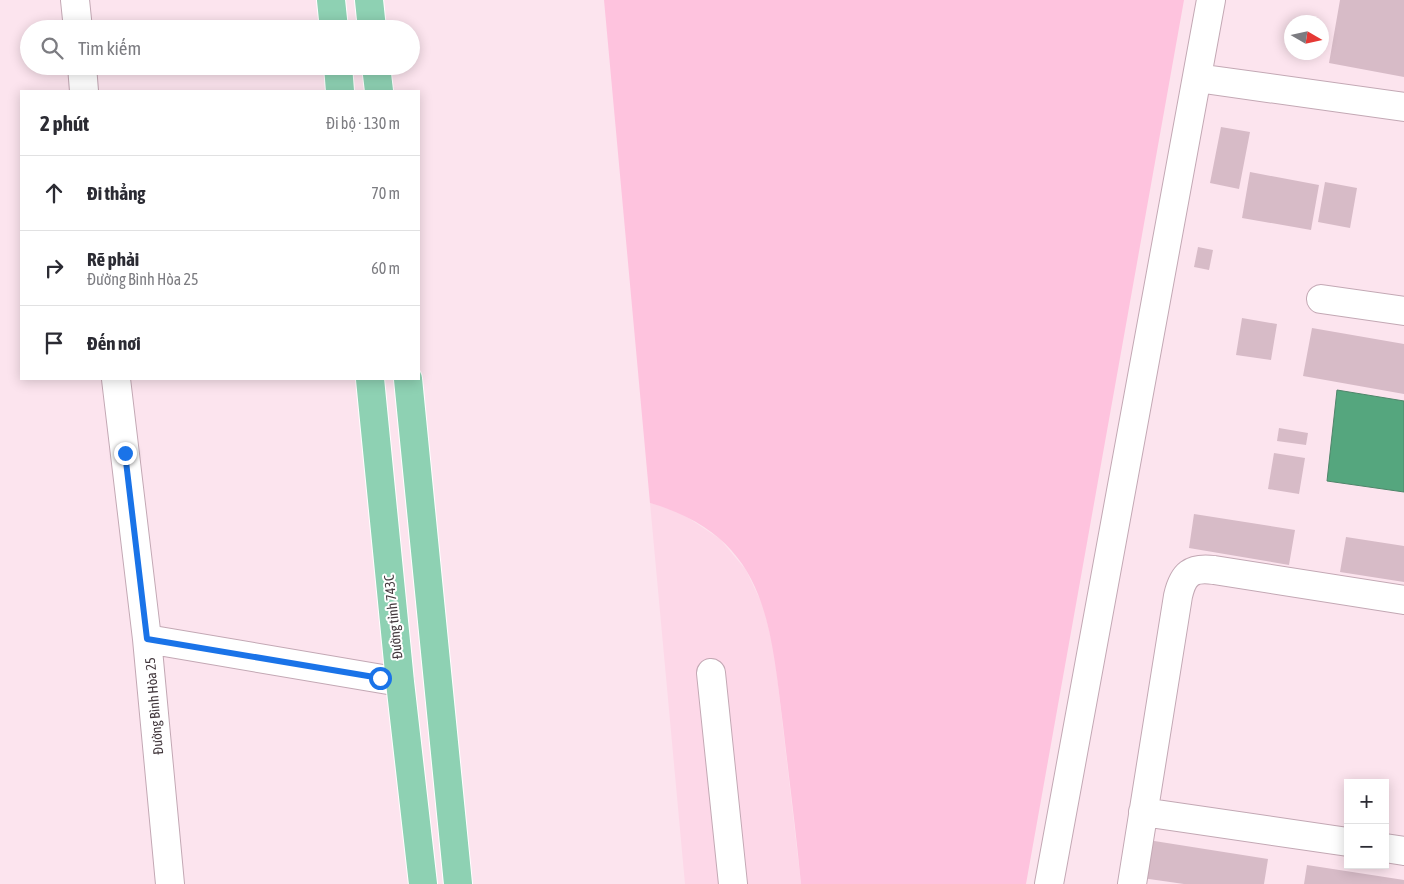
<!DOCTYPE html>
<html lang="vi">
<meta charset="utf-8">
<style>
:root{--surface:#fff;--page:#f7f7f7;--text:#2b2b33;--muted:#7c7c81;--line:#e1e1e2}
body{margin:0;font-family:"Asap Condensed",sans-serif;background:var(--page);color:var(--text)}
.controls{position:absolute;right:15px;bottom:15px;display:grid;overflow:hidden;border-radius:0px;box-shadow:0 2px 12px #0003}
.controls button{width:45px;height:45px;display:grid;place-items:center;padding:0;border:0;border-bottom:1px solid var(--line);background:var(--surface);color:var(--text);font:25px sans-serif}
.compass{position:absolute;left:1284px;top:15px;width:45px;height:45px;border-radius:50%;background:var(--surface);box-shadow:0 2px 12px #0003;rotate:99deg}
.stop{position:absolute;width:15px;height:15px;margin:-11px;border:4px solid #1a73e8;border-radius:50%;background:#fff}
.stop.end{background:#1a73e8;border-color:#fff;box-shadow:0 1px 5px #0008}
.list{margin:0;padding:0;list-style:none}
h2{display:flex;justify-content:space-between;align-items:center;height:65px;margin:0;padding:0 20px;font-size:21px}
h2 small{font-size:16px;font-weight:400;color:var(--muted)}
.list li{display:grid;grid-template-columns:32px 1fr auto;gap:15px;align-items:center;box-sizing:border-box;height:75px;padding:0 20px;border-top:1px solid var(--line)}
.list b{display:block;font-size:19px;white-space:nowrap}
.list p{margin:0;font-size:16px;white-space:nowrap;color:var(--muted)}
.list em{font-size:16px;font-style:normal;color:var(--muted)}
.icon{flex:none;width:28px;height:28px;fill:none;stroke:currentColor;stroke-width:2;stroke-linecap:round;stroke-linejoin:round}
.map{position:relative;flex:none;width:1404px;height:884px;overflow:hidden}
.search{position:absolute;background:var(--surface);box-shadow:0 2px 12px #0003;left:20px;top:20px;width:400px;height:55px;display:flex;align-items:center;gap:12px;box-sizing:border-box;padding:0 18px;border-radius:28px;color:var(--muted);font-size:19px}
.panel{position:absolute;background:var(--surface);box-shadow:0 2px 12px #0003;left:20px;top:90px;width:400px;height:290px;border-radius:0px}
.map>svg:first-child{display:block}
</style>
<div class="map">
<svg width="1404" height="884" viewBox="0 0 1404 884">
<rect width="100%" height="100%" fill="#fce4ee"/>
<path fill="#fdd8e8" d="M650,503L669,508L687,517L720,539L746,570L763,606L774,650L801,884H685Z"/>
<path fill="#fec3de" d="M604,0H1184L1026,884H801C796,831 789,778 783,725C770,622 767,537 650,503Z"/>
<path fill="#55a67e" stroke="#4f856a" d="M1337,390L1404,401V492L1327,481Z"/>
<path fill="#d7bbc7" d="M1340,0H1404V77L1329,63Z
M1221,127L1250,132L1239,189L1210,183Z
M1250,172L1319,185L1311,230L1242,218Z
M1325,182L1357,188L1350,228L1318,222Z
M1198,247L1213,250L1209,270L1194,267Z
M1242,318L1277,324L1271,360L1236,355Z
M1312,328L1404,344V394L1303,376Z
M1279,428L1308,433L1306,445L1277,441Z
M1274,453L1305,458L1299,494L1268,489Z
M1194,514L1295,530L1289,565L1189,548Z
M1346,537L1404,546V582L1340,572Z
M1148,840L1268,859L1264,884H1184L1142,878Z
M1307,865L1404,880V884H1304Z"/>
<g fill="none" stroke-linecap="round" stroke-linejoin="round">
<defs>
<path id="minor" d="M75,0L78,29
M82,66L84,91
M1197,78L1404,107
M1321,299L1404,311
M116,379L147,639L170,884
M147,639L400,682
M711,673L733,884
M1143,812L1348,842
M1385,848L1404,851
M1049,884L1211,0
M1132,884L1178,596C1183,574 1191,567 1214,570L1404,600"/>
<path id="major" d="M331,0L334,29
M369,0L372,29
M338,66L340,91
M376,66L379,91
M370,379L400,682L423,884
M408,379L458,884"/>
</defs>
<use href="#minor" stroke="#c3a8b4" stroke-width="30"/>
<use href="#major" stroke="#fff" stroke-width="30"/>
<use href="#minor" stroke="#fff" stroke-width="28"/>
<use href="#major" stroke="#8ed1b3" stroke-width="28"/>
</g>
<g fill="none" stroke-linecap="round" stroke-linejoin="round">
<path stroke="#1a73e8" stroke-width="6" d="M125,453L147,639L380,678"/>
</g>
<g text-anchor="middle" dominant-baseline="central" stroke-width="4" stroke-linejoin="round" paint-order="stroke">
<g font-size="14" fill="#42373c" stroke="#fff">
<text transform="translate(393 617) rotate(-96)">Đường tỉnh 743C</text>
<text transform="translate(154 706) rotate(-95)">Đường Bình Hòa 25</text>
</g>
</g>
</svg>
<div class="controls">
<button>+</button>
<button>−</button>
</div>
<svg class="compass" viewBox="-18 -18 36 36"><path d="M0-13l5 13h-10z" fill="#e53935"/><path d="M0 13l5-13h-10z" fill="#7c7c81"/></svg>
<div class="stop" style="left:380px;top:678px"></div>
<div class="stop end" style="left:125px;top:453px"></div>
<div class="search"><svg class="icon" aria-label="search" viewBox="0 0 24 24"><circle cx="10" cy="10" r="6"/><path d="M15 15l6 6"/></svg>Tìm kiếm</div>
<section class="panel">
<h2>2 phút<small>Đi bộ · 130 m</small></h2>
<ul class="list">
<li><svg class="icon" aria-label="ahead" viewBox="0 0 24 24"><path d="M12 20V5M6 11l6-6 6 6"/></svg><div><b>Đi thẳng</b></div><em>70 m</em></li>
<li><svg class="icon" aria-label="right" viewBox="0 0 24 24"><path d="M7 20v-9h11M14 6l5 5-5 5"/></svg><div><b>Rẽ phải</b><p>Đường Bình Hòa 25</p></div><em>60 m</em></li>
<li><svg class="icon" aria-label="arrive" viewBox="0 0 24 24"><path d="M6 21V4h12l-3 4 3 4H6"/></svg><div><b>Đến nơi</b></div></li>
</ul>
</section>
</div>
